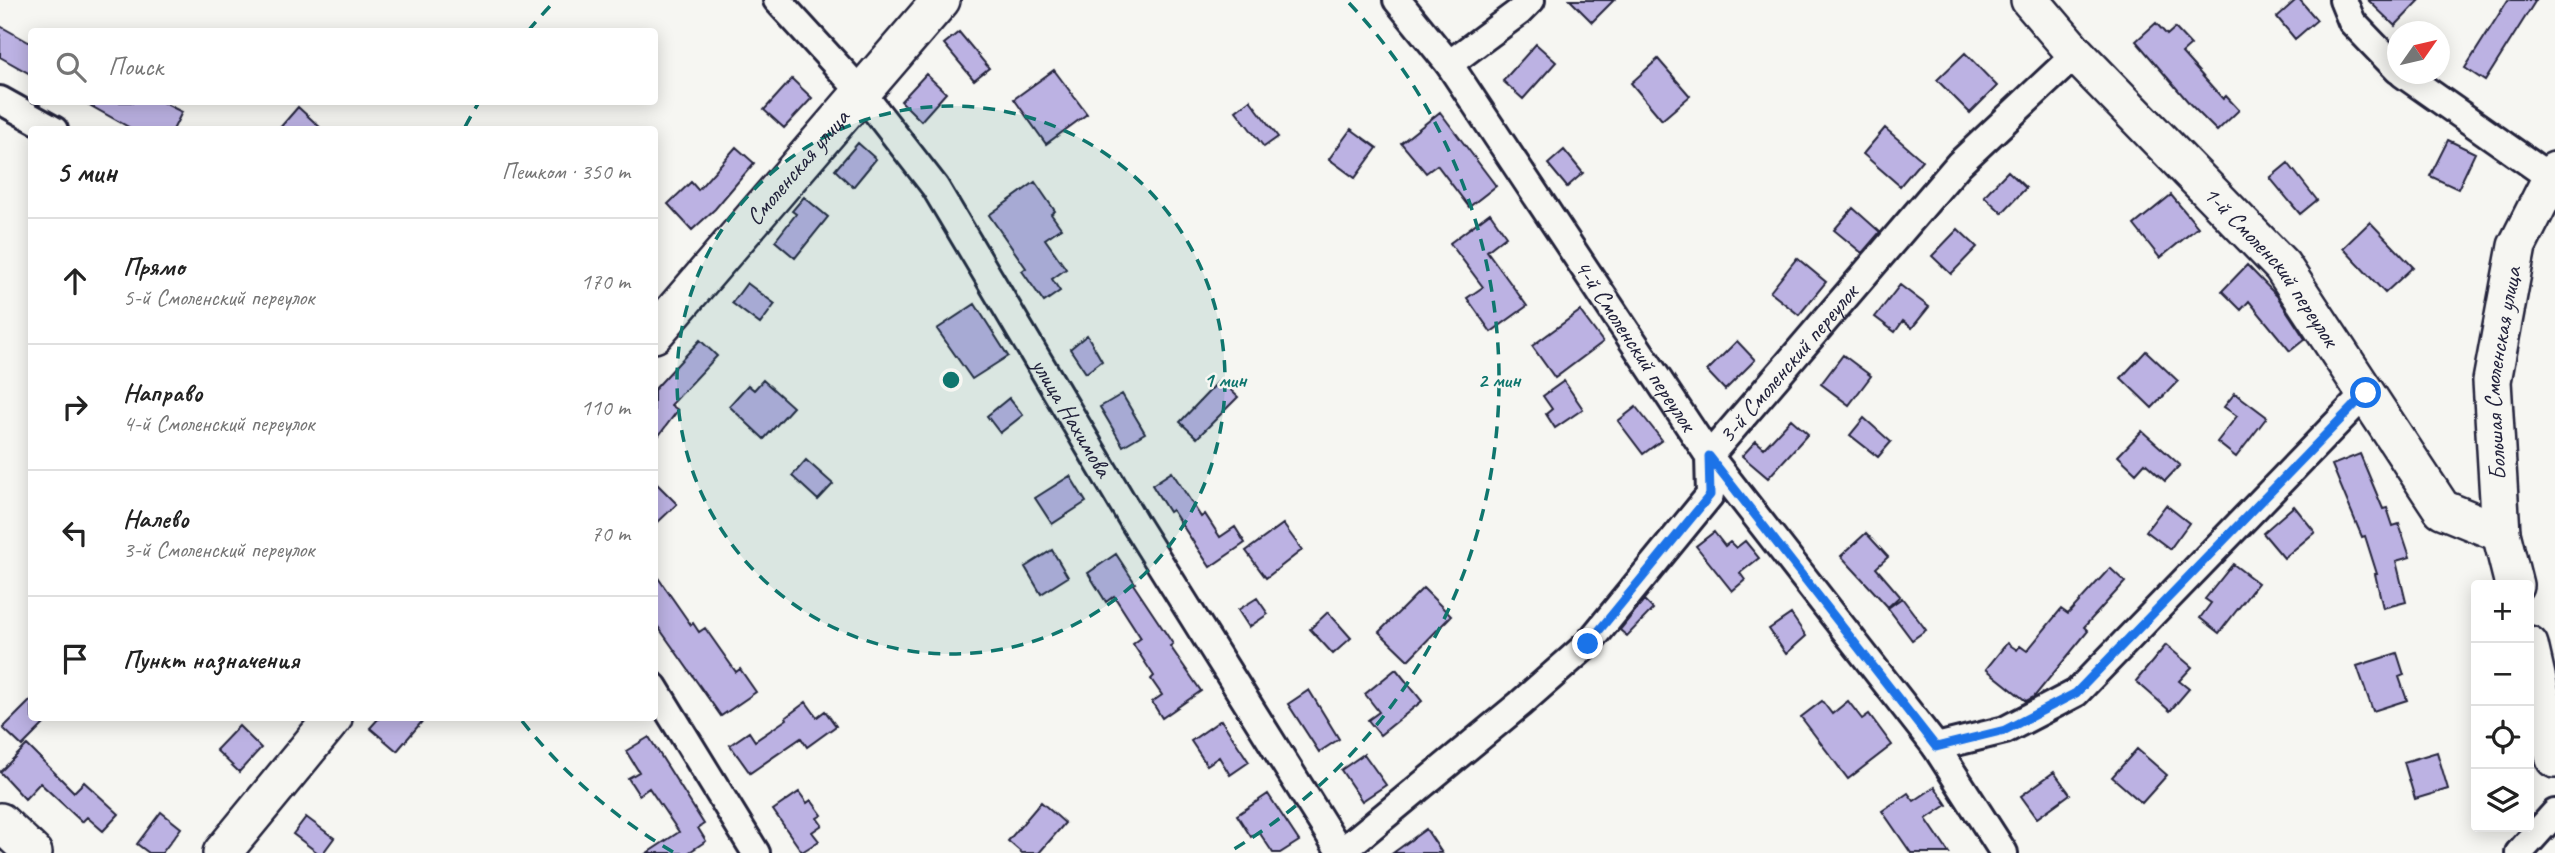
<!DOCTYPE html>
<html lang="ru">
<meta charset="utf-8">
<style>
:root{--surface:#fff;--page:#f2f2f2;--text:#222;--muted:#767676;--line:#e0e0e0}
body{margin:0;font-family:Caveat,sans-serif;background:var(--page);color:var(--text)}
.controls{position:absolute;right:21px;bottom:21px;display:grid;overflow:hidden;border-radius:7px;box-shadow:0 4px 18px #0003}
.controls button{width:63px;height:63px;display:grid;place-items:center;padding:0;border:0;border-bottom:2px solid var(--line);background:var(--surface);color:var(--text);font:35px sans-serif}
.compass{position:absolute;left:2387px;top:21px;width:63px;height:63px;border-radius:50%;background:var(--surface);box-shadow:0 4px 18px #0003;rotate:56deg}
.stop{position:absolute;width:21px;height:21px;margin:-16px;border:5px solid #1a73e8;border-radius:50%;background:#fff}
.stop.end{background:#1a73e8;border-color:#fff;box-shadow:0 2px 7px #0008}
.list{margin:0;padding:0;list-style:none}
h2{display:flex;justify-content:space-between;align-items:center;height:91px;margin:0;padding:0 28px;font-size:30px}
h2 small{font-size:23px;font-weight:400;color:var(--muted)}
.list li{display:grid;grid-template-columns:46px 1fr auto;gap:21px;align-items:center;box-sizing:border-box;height:126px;padding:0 28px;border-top:2px solid var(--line)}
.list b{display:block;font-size:26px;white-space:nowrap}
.list p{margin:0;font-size:23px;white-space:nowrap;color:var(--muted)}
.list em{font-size:23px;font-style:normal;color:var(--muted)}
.icon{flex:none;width:38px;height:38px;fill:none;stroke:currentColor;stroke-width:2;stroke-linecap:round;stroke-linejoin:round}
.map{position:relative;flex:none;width:2555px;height:853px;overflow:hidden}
.search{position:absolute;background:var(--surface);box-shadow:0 4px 18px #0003;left:28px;top:28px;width:630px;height:77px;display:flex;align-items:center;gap:18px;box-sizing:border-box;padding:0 24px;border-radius:7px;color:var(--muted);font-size:26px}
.panel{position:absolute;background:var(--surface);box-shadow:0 4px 18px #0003;left:28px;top:126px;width:630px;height:595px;border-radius:7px}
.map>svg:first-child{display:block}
</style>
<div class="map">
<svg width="2555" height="853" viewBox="0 0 2555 853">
<rect width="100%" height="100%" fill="#f6f6f2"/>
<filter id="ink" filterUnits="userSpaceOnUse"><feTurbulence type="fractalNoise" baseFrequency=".0143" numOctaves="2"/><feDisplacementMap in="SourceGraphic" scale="14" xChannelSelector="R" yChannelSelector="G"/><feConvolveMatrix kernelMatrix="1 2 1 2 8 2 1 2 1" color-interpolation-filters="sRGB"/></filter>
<g filter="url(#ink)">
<path fill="#bcb2e3" stroke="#22223b" stroke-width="2" d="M1570,0H1614L1592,22Z
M2296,0H2300L2317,20L2295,39L2277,17Z
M2368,0H2420L2395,26Z
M2508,0H2536L2485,81L2465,68Z
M2156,23L2167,35L2175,28L2191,45L2182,53L2223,99L2226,96L2239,110L2217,131L2190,104L2136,41Z
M0,26L32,44V75L0,57Z
M959,32L989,68L974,80L944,44Z
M1536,44L1556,62L1523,99L1503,81Z
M1965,53L1997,86L1970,113L1937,80Z
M1658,59L1690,96L1662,120L1631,83Z
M1054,70L1087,114L1046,144L1014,99Z
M926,74L946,93L921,121L901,101Z
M792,79L812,98L784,128L764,110Z
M1250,100L1278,137L1264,147L1236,111Z
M84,102H162L182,112L173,130H134Z
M298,107L323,130H278Z
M1440,112L1496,186L1469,207L1437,165L1426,173L1401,143Z
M1885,128L1922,160L1900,186L1863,154Z
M1351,129L1377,148L1355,178L1329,159Z
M2448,140L2475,153L2458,189L2430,176Z
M858,143L876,159L853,187L835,170Z
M736,147L754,163L715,209L692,230L668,204L691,182L698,190Z
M1564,150L1583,173L1567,187L1548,164Z
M2288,163L2317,200L2300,214L2270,178Z
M2008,171L2026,188L2002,213L1984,196Z
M1035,182L1055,211L1051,214L1061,228L1045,239L1066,269L1052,279L1060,291L1044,302L1022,271L1026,268L989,215Z
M2171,195L2198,227L2160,258L2134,225Z
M804,197L828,217L795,258L775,241L796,214L792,211Z
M1853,208L1880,232L1862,253L1834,230Z
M1490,213L1506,236L1487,251L1527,306L1491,332L1467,298L1483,287L1450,243Z
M2370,222L2413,267L2385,293L2343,248Z
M1958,229L1977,247L1951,274L1932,256Z
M1797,258L1826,282L1799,315L1770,292Z
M2247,265L2277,296L2305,339L2290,351L2249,301L2241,310L2222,291Z
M747,283L775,304L760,324L732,303Z
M1900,285L1929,307L1912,328L1903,321L1895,332L1875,317Z
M975,304L1008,356L972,379L937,329Z
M1580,311L1603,342L1555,378L1532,346Z
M1087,335L1102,361L1086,373L1070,349Z
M700,340L717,356L671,405L678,410L654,442V390Z
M1737,341L1755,360L1725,390L1707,371Z
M2146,351L2178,381L2152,408L2121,378Z
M1843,355L1871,376L1849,405L1821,384Z
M763,380L793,407L764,439L729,406L748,385L754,390Z
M1220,380L1238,397L1197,438L1180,422Z
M1564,381L1583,409L1555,428L1546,414L1552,409L1543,396Z
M2235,393L2267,417L2236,457L2217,442L2237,416L2224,407Z
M1122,394L1145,433L1123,446L1100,407Z
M1009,398L1023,415L1000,433L987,416Z
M1636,407L1662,440L1643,454L1618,421Z
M1864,418L1891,442L1878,457L1850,435Z
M1791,419L1808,434L1768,478L1742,456L1756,441L1764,448Z
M2142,431L2180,465L2165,481L2145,463L2136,473L2118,456Z
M2360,454L2383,509L2387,508L2393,526L2399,524L2410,557L2396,561L2406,602L2383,608L2375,574H2377L2365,536L2362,537L2332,465Z
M806,460L833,484L818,500L792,476Z
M1172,472L1201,517L1205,514L1220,537L1235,527L1245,543L1210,567L1172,510L1169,512L1152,485Z
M1070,476L1086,502L1052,524L1035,498Z
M654,481L677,504L654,526Z
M2166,505L2189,523L2170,549L2146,531Z
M2294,506L2315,532L2284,558L2263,533Z
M1283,524L1302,550L1266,578L1246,551Z
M1714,532L1725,546L1730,542L1736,548L1745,541L1759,558L1740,573L1745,580L1732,591L1696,546Z
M1866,533L1888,557L1876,568L1900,596L1888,607L1841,556Z
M1052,550L1068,577L1041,594L1025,567Z
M1116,554L1135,583L1133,584L1173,644L1170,646L1201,691L1162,718L1152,702L1162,695L1151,679L1154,676L1133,644L1141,638L1114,596L1106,602L1088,573Z
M2233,564L2258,583L2219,633L2200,618L2211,603L2205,599Z
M2110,568L2125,582L2084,627L2088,631L2034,697L2026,701L1986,669L2007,643L2017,650L2020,646L2027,651L2061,609L2068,614Z
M654,572L691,625L693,623L699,632L705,628L736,672L740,669L756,692L721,716L654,621Z
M1423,588L1451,616L1408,660L1379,632Z
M1257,598L1268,614L1249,627L1238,610Z
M1902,598L1926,630L1912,640L1888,608Z
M1644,600L1653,609L1627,636L1620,630Z
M1328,612L1351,638L1333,654L1310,629Z
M1791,614L1806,636L1786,654L1769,629Z
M2166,645L2192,667L2179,681L2189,689L2170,711L2136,681Z
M2397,653L2404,675L2399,677L2407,700L2373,711L2357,666Z
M1396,669L1422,701L1380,735L1368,720L1379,712L1365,694Z
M1309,690L1339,739L1319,752L1288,704Z
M32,699V718H50L22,746L3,728Z
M1822,701L1832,714L1848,701L1862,719L1869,714L1892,745L1848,779L1801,717Z
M806,702L817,717L825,711L836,726L807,747L801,738L750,773L730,745L749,732L755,741L787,719L786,717Z
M379,718H425L397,751L370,728Z
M1221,720L1249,762L1230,775L1219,757L1207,765L1191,741Z
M239,726L261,748L239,772L216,750Z
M649,737L704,824L698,828L706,841L688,853H647L679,832L649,788L639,795L628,778L639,772L626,751Z
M27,745L74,792L84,782L119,814L103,831L87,817L82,822L40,783L25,799L0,772Z
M2137,749L2167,775L2142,803L2112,777Z
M2437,752L2448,789L2415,799L2404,762Z
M1364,754L1386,785L1362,801L1341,770Z
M2054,772L2070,794L2037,818L2021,796Z
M1935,787L1947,805L1926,819L1949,853H1911L1882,811L1908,793L1914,801Z
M799,792L807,803L811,800L822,815L817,818L822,825L812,832L819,841L802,852L773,810Z
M1268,794L1299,841L1280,853H1273L1259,832L1251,837L1237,815Z
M1041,802L1065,823L1039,853H1022L1008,841Z
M161,812L181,828L162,853H149L137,844Z
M306,817L334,838L323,853H318L293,834Z
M1426,829L1442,853H1393Z"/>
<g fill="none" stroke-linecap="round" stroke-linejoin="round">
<defs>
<g id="street">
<path id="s1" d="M777,0L862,93L935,187L1134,522L1341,853"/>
<path id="s2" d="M1397,0L1449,64L1709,456L1936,747L2004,853"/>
<path d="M2343,0L2352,22L2398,70"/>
<path d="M1449,64L1519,12L1531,0"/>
<path d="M2403,74L2551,178"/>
<path d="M0,100L54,130"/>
<path d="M654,687L756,853"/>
<path d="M1936,747L2005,730L2076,693L2366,393"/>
<path id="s3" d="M1341,852L1520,704L1588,644L1710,495L1709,456L1959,164L2076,54"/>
<path d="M2519,853L2555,813"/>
</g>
<g id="secondary">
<path id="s4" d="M2030,0L2076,54L2282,266L2442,509L2501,533"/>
<path id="s5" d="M654,334L941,0"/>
<path id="s6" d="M2514,585L2501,533L2492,381L2517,246L2555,171"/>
<path d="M2529,645L2555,759"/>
<path d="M0,822L33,853"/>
<path d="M222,853L333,718"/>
</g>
</defs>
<use href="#street" stroke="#22223b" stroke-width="32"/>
<use href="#secondary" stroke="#22223b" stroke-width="42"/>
<use href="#street" stroke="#f6f6f2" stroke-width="26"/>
<use href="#secondary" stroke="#f6f6f2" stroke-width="37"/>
</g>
</g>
<g fill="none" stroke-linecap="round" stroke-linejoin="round" filter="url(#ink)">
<path stroke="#1a73e8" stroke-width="9" d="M1588,644L1710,495L1709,456L1936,747L2005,730L2076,693L2366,393"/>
</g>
<circle cx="951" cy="380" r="274" fill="#0f766e" fill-opacity=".12"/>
<g fill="none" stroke="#0f766e" stroke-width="3.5" stroke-dasharray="12 9">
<circle cx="951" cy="380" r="274"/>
<path d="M673 852A548 548 0 0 1 522 721M465 127A548 548 0 0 1 479 102M528 31A548 548 0 0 1 553 3M1349 3A548 548 0 0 1 1229 852"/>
</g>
<g text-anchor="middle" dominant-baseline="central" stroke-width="5" stroke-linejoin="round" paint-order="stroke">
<g font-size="24" fill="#22223b" stroke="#f6f6f2">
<text stroke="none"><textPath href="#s5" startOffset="220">Смоленская улица</textPath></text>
<text stroke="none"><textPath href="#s4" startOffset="360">1-й Смоленский переулок</textPath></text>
<text stroke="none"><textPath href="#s2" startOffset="420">4-й Смоленский переулок</textPath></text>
<text stroke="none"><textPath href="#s3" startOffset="676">3-й Смоленский переулок</textPath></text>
<text stroke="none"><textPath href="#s6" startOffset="214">Большая Смоленская улица</textPath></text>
<text stroke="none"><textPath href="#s1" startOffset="513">улица Нахимова</textPath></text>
</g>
</g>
<circle cx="951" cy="380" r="10" fill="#0f766e" stroke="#f6f6f2" stroke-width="3.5"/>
<g font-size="21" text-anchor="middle" font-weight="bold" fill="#0f766e" stroke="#f6f6f2" stroke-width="5" stroke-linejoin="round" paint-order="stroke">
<text x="1225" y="387">1 мин</text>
<text x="1499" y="387">2 мин</text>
</g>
</svg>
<div class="controls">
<button>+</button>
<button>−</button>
<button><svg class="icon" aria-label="locate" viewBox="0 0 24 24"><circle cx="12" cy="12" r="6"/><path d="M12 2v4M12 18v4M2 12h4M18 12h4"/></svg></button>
<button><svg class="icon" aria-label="layers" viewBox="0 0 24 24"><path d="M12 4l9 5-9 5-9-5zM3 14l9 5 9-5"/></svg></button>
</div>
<svg class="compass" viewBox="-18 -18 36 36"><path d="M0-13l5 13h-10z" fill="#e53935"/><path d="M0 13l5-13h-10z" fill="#767676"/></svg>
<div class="stop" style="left:2366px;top:393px"></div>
<div class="stop end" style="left:1588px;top:644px"></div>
<div class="search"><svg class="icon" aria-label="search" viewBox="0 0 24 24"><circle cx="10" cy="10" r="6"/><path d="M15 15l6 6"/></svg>Поиск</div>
<section class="panel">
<h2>5 мин<small>Пешком · 350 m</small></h2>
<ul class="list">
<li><svg class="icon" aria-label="ahead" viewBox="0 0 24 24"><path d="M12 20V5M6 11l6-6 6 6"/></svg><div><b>Прямо</b><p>5-й Смоленский переулок</p></div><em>170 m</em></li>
<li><svg class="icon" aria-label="right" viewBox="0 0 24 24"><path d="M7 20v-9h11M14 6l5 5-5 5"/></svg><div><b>Направо</b><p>4-й Смоленский переулок</p></div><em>110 m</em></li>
<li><svg class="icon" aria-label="left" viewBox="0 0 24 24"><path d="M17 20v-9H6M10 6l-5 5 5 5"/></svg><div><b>Налево</b><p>3-й Смоленский переулок</p></div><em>70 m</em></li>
<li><svg class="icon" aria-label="arrive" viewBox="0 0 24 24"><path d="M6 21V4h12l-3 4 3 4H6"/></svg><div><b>Пункт назначения</b></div></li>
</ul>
</section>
</div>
